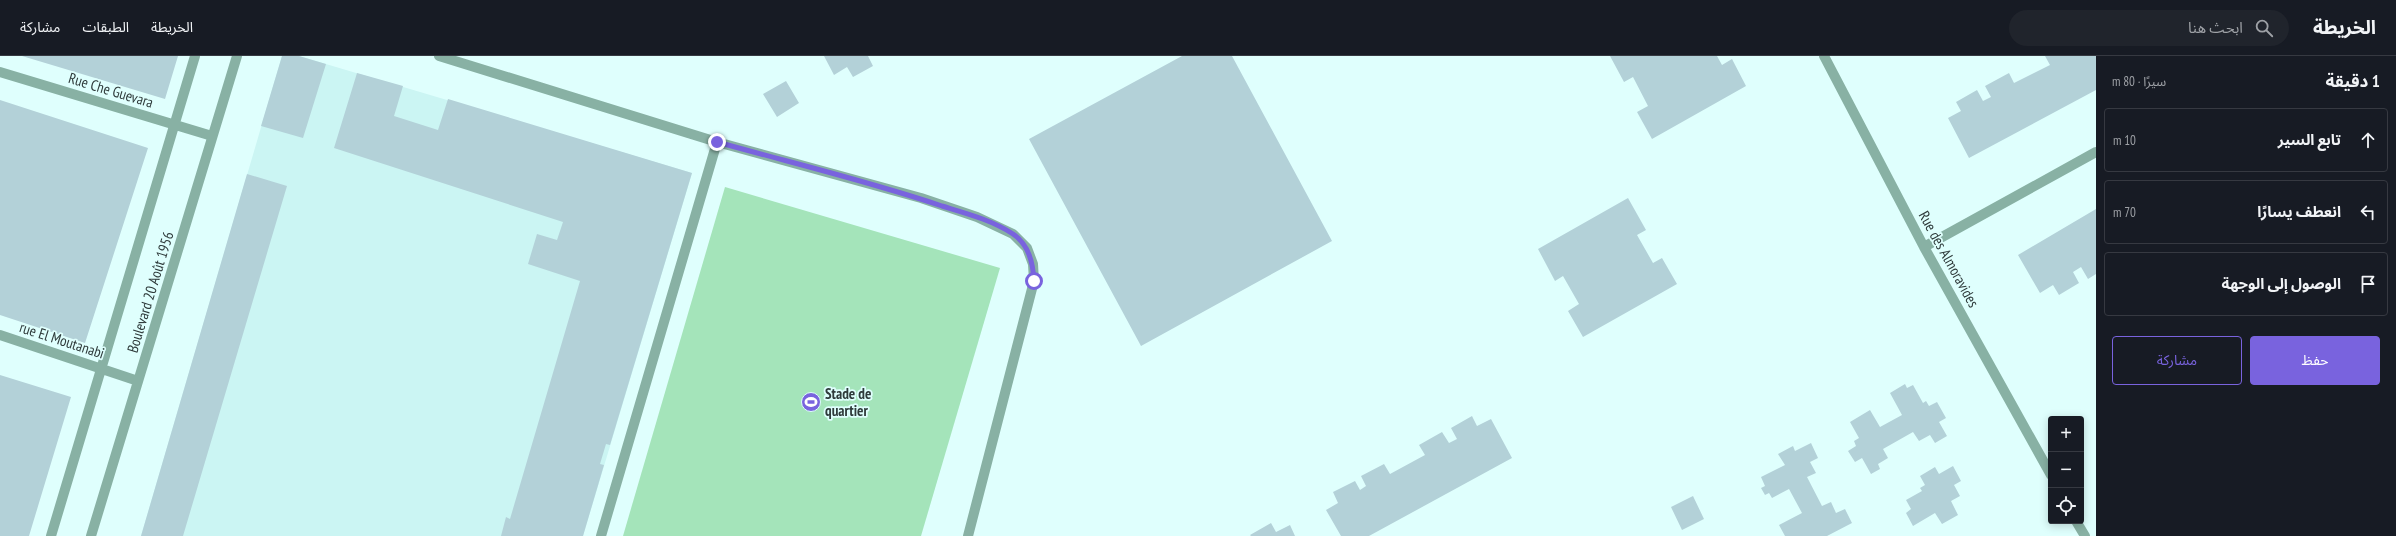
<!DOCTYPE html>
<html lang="ar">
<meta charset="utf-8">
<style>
:root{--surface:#171b24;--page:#20242c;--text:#f1f3f6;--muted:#9ea1a6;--line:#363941;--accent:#7963de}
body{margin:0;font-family:"PT Sans Narrow","Noto Sans Arabic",sans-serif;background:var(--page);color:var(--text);direction:rtl}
.controls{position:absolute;right:12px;bottom:12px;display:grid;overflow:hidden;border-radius:4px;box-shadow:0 2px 10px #0003}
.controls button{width:36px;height:36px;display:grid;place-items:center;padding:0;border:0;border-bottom:1px solid var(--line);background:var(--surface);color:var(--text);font:20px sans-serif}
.stop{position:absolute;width:12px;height:12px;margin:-9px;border:3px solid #7963de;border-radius:50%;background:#fff}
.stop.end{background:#7963de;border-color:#fff;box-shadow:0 1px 4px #0008}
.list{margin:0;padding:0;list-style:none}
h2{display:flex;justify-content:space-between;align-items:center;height:52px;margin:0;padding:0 16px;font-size:17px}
h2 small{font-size:13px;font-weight:400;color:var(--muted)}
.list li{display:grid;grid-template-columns:26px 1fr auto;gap:12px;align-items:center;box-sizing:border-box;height:64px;margin:0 8px 8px;padding:0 8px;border:1px solid var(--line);border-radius:4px}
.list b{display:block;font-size:15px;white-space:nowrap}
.list em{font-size:13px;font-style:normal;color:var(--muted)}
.actions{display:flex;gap:8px;padding:12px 16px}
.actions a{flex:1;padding:9px 0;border:1px solid var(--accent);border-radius:4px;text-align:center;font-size:14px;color:var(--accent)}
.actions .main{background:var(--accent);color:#fff}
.icon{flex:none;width:22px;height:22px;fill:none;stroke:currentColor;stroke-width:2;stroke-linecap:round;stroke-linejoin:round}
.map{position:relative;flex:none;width:2096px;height:480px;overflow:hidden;direction:ltr}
header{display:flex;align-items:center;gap:24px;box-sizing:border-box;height:56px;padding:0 20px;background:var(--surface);border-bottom:1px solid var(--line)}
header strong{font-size:19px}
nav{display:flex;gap:22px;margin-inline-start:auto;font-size:14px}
.search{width:280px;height:36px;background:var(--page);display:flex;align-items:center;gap:10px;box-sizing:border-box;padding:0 14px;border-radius:22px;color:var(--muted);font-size:15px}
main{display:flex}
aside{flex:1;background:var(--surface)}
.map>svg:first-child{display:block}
</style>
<header>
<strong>الخريطة</strong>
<div class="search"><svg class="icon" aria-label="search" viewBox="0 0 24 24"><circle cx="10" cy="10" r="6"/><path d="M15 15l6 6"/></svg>ابحث هنا</div>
<nav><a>الخريطة</a><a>الطبقات</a><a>مشاركة</a></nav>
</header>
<main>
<aside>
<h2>1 دقيقة<small>سيرًا · 80 m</small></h2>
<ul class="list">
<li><svg class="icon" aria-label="ahead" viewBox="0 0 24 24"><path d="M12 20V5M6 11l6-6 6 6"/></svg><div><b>تابع السير</b></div><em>10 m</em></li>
<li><svg class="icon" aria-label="left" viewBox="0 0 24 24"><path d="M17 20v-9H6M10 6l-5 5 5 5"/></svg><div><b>انعطف يسارًا</b></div><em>70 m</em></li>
<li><svg class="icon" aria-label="arrive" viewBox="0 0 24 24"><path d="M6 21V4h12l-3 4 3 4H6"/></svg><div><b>الوصول إلى الوجهة</b></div></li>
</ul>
<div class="actions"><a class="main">حفظ</a><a>مشاركة</a></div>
</aside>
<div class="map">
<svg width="2096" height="480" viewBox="0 0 2096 480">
<rect width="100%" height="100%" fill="#dffffd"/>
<path fill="#cbf5f3" d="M282,0H299L692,117L583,480H141Z"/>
<path fill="#a4e4ba" d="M725,131L1000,212L921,480H623Z"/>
<path fill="#b3d1d8" d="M22,0H178L165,43Z
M282,0H299L326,8L303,82L261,70Z
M824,0H868L873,10L853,21L847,11L834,19Z
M1182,0H1232L1332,185L1141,290L1029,83Z
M1610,0H1717L1722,9L1732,3L1746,30L1652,83L1637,56L1648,50L1633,21L1624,26Z
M2045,0H2096V34L1969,102L1948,62L1961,55L1956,46L1977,34L1983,45L1991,41L1985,30L2009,17L2014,27L2050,9Z
M357,17L403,30L394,60L438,74L448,43L692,117L610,389L606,388L600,408L604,409L583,480H501L506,461L510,463L580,225L528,208L537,178L557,184L563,166L334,92Z
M786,25L799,47L777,61L763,38Z
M0,44L148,92L85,287L0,259Z
M247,118L287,130L183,480H141Z
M1628,142L1646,174L1637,179L1653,207L1662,202L1677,228L1583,281L1568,255L1579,248L1563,220L1555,225L1538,193Z
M2096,153V218L2088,223L2081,211L2073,216L2079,227L2059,239L2053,229L2040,237L2018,199Z
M0,319L71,341L29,480H0Z
M1905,328L1907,332L1913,329L1923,347L1926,345L1929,350L1937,346L1946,362L1939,366L1947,380L1935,387L1930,379L1919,385L1913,376L1883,393L1888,402L1878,408L1880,413L1871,418L1862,402L1855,406L1848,395L1856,390L1854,385L1859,382L1850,366L1870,354L1880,371L1902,359L1890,337Z
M1472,360L1477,370L1491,363L1512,402L1369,480H1341L1326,454L1338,447L1333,436L1355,425L1360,434L1366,430L1361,420L1384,408L1390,418L1425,399L1419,389L1442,376L1449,387L1457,383L1451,372Z
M1811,387L1818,402L1810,406L1816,417L1807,421L1822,450L1831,446L1836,457L1845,453L1852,467L1827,480H1785L1779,469L1802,457L1789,433L1772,442L1769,437L1765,439L1761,432L1765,430L1761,421L1785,409L1778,398L1793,390L1795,395Z
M1953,410L1961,425L1954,429L1960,440L1951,445L1958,459L1942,468L1935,457L1913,470L1906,457L1911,453L1906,444L1922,435L1920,432L1925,429L1920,420L1935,411L1939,418Z
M1693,440L1704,463L1682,474L1671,451Z
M1271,467L1276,476L1290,469L1295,480H1251L1250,479Z"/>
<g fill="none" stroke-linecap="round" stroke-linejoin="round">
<path stroke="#88b1a4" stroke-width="10" d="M439,0L717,86L921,142L977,161L1013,178L1027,192L1033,208L1034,225L968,480
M1824,0L1924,191L2051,419
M0,16L212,80
M1924,191L2096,96
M0,279L138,325
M2076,465L2085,480
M51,480L195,0
M91,480L237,0
M601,480L717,86"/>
</g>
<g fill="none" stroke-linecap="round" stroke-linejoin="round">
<path stroke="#7963de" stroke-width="5" d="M717,86C792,107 868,125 942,150C965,157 992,164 1013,178C1029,189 1033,207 1034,225"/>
</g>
<defs>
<symbol id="stadium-disc" viewBox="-11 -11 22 22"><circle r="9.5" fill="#7963de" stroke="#dffffd"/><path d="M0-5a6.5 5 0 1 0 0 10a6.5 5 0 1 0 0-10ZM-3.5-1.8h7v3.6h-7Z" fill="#fff"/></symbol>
</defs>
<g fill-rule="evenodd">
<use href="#stadium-disc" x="800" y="335" width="22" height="22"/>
</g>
<g text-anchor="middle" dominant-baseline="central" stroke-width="3.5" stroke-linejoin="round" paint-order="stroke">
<g font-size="15" fill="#2f3b3b" stroke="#dffffd">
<text transform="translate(111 34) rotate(17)">Rue Che Guevara</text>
<text transform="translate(1949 203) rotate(61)">Rue des Almoravides</text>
<text transform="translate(150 236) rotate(-73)">Boulevard 20 Août 1956</text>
<text transform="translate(62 284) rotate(18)">rue El Moutanabi</text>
</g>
<g font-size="15" font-weight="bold" fill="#2f3b3b" stroke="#dffffd" text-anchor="start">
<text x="825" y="337">Stade de<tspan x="825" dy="17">quartier</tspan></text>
</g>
</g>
</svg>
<div class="controls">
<button>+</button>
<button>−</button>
<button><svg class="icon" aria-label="locate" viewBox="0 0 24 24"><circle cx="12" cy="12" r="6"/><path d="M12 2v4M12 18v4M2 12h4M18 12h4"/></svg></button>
</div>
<div class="stop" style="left:1034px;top:225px"></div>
<div class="stop end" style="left:717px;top:86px"></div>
</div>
</main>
